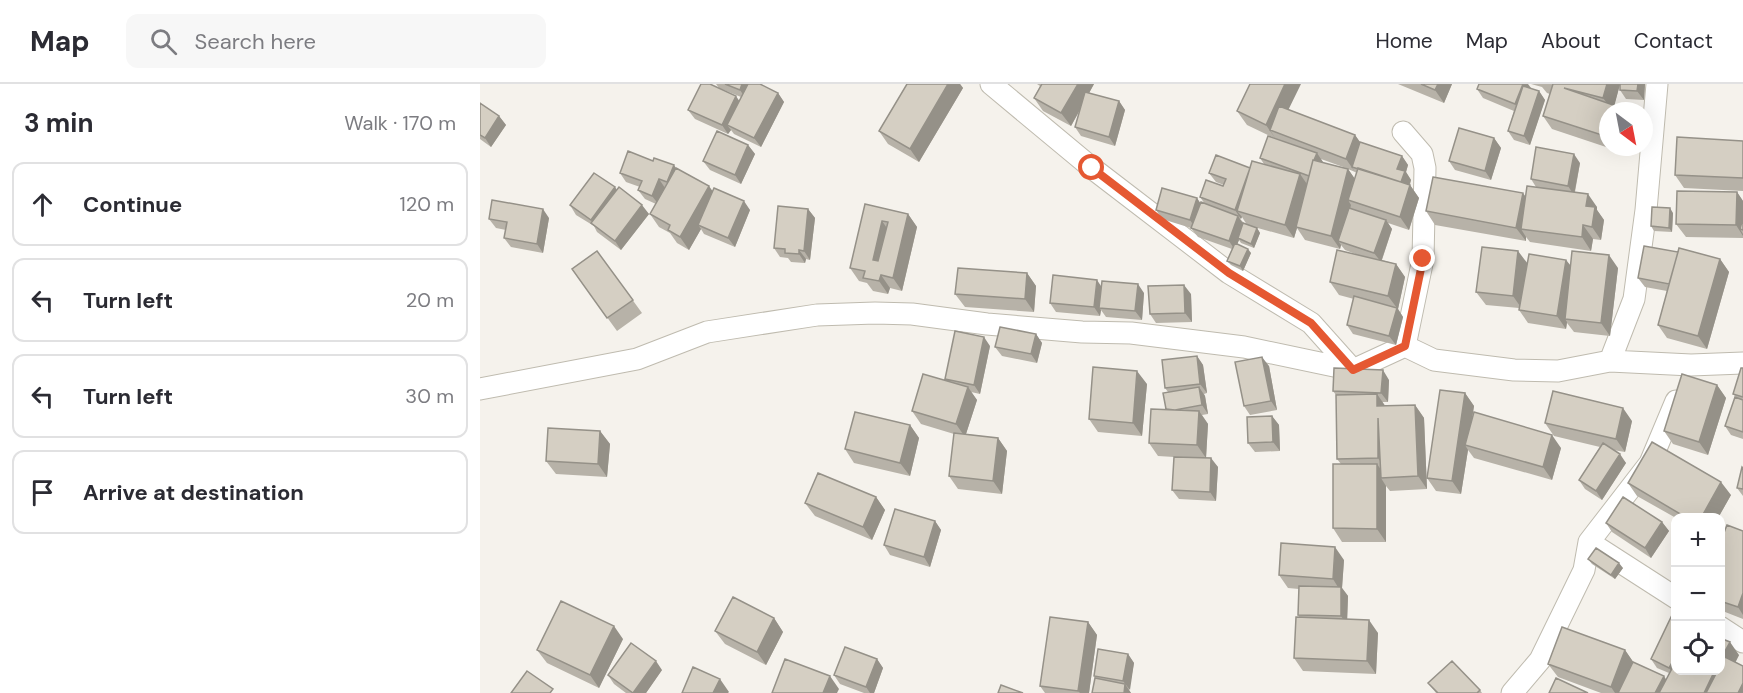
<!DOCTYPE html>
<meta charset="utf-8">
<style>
:root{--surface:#fff;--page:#f7f7f7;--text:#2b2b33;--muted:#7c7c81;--line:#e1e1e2}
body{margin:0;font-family:"DM Sans",sans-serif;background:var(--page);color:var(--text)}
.controls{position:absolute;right:18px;bottom:18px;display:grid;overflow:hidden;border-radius:12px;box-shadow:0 6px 24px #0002}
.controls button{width:54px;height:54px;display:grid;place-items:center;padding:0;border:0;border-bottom:2px solid var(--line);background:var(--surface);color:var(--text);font:30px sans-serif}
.compass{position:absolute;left:1119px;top:18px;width:54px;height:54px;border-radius:50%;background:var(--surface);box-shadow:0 6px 24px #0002;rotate:148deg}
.stop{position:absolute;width:18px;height:18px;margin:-14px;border:4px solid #e55832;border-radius:50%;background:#fff}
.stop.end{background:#e55832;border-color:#fff;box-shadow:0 2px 6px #0008}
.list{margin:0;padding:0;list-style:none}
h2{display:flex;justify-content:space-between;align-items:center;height:78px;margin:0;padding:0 24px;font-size:26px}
h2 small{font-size:20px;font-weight:400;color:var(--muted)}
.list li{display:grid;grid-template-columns:39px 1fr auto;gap:18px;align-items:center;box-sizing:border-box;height:84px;margin:0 12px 12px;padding:0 12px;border:2px solid var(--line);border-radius:12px}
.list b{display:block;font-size:22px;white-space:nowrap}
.list em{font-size:20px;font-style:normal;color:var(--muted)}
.icon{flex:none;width:33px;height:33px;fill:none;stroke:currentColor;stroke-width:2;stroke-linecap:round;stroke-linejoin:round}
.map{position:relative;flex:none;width:1263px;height:609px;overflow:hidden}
header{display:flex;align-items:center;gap:36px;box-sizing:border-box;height:84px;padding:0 30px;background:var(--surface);border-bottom:2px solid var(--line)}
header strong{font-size:28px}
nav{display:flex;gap:33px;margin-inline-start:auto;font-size:21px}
.search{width:420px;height:54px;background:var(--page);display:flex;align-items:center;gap:15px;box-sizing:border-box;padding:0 21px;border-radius:12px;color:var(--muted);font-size:22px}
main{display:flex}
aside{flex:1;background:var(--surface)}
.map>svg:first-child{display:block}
</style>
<header>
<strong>Map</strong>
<div class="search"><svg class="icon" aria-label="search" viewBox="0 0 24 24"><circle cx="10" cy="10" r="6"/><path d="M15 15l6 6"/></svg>Search here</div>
<nav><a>Home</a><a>Map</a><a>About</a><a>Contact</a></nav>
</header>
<main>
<aside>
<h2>3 min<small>Walk · 170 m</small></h2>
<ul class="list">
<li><svg class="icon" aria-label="ahead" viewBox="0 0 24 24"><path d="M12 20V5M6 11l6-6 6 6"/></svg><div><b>Continue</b></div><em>120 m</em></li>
<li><svg class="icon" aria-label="left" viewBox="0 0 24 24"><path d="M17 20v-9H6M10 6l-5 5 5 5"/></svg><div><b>Turn left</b></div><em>20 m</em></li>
<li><svg class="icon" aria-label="left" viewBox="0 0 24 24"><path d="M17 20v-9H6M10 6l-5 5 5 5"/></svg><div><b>Turn left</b></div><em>30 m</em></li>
<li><svg class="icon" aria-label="arrive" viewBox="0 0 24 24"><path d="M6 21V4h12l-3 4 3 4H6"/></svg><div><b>Arrive at destination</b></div></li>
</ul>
</aside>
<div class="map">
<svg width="1263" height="609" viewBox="0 0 1263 609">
<rect width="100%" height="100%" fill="#f5f2ec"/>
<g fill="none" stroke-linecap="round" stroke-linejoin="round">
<defs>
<path id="minor" d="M511,0L612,84L749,189L831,239L873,286L925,262L954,276L1034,286L1078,287L1130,277L1211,281L1263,279
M923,48L942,70L945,84L943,175L925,262
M1130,277L1154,215L1166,126L1177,0
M0,305L157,275L227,248L337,231L395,229L432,230L507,240L602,248L651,249L764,263L873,286
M1109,458L1196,514
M1240,543L1263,558
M1032,609L1060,576L1104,486L1109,458L1170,379L1196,317"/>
</defs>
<use href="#minor" stroke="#bfbbaf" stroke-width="23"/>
<use href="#minor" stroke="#fff" stroke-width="21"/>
</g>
<path fill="#b7b2a8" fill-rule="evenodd" d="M236,0H280L298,9L304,18L281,63L254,50L251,46L248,50L215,35L208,26L259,17L261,13L239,4Z
M427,0H480L483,4L439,78L408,60L399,47Z
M557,0H614L609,9L639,17L645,26L635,62L601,52L595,43L600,26L591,42L563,27L554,14L560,2Z
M918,0H972L964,19Z
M1051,0H1165L1164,16L1146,15L1140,6V1L1134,21L1128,27V63H1140L1138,67L1072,45L1063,32L1070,10L1067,9L1062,3Z
M1051,4V5L1059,7L1065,16L1050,61L1034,56L1028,47L1034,27L1003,14L997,5Z
M0,19L19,32L26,41L11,63L0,55Z
M808,26L875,51L880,58L922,72L928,81L926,88L931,96L930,101L939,114L929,146L908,139L912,145L902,176L916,180L925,193L918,225L923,233L916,261L873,250L867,241L874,215L859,211L850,198L878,171L865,166L861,161L860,165L825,156L817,144L814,154L767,141L777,144L780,149L774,164L761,159L759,156L757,160L771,169L763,187L751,181L747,177L752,165L718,153L711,144L682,135L676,126L717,114L720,120H725L720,113L743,102L744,101L736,98L729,89L770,84L784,80L780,74L796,55L767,41L757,27ZM841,75L866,84L843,79ZM868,85L875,88L877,89L875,95ZM762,133L767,141L764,139L760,135Z
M1014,54L1021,64L1011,96L975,86L969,77Z
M1263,57V107L1204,104L1195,91Z
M268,61L275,70L261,100L230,86L223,77Z
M1100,79L1095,108L1117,123V126L1124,136L1121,156L1113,155L1111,167L1050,158L1046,153V157L955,141L946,127L1045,113L1056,103L1051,95Z
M196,85L233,107L270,126L255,163L224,150L221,145L209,166L197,159L190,149L179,143L170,130L176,120L165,115L158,106L160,103L146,98L140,89Z
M136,106L169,130L141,166L117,148L114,142L96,131L90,121Z
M1257,108L1263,117V154L1206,153L1196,140Z
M385,120L428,130L437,143L422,207L410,204L408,210L393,207L387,199L379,197L370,184Z
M328,125L335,134L330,176L326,175L325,179L311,178L308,174L300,173L294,164Z
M1193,129L1192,148L1174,147L1171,142Z
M69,134L63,169L31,163L24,154L26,146L16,144L9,135Z
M117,167L162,229L137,247L92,185Z
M1240,175L1249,188L1227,265L1187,254L1178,241L1187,207L1165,203L1158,194Z
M1086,176L1091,182L1138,184L1130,252L1094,248L1087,239L1086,245L1048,239L1039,226V224L1006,221L996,208L1047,179Z
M547,189L556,202L554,228L485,223L475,210Z
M622,202L664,209L662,236L626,233L621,226L620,232L576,228L570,219Z
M711,210L712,238L676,239L670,230Z
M556,250L562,259L557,279L522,272L515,263Z
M510,262L500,310L491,308L497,316L486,350L518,354L527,367L522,410L478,405L469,392L474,350L441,340L432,327L466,297L465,295Z
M717,272L723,281L727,309L724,310L725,312L728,330L722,331L728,340L726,374L738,383L736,417L699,415L692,406L694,373L678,372L669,359L686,325L688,308L685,304Z
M789,282L797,326L770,331L764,322Z
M1263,284V355L1251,351L1245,342L1256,313L1253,310Z
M909,296L908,318H902L905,322L935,321L944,334L947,405L910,407L906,402V458H862L853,444L861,380L857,375L856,311L853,307Z
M667,300L662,352L618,348L609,335Z
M1237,301L1246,314L1228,371L1193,360L1184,347Z
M985,309L994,322L992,334L1081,364L1072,396L994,374L988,366L981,410L956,407L947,394Z
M792,332L799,341L800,367L775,368L768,359Z
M1152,337L1145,368L1133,366L1146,379L1122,416L1105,405L1099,396L1120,363L1074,352L1065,339Z
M430,341L439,354L430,392L374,379L365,365Z
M120,347L130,360L127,393L76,390L66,377Z
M1263,384V412L1257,404Z
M1148,399L1251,411L1238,434H1196L1157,412Z
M396,413L405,426L392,456L335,432L325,419Z
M455,437L461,446L450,483L410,471L404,461Z
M1182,438L1189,447L1171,474L1132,448L1126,439Z
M1263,447V535L1240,526V459Z
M1108,475L1143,484L1135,495L1112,480Z
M864,476L862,504L868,512L867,535L898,549L896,590L823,587L814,574L819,533L818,531L819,505L808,504L799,491Z
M294,534L303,548L286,581L245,560L235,547Z
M608,538L617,551L609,609H565L560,602Z
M143,555L119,604L67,579L57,566Z
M1145,566L1153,578L1186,596L1189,589L1177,584L1171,575L1259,571L1255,579L1263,609H1121L1078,593L1068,580Z
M648,570L654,579L649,606L651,609H612L615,594L614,592Z
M397,575L403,584L394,609H384L360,600L354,591Z
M182,586L166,609H146L134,600L128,591Z
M948,599L1000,606L1002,609H956Z"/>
<path fill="#959188" d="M262,0H272L266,15L260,6Z
M468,0H480L483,4L439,78L430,65Z
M598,0H614L591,42L581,29Z
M805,0H821L797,49L790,46L795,54L786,41Z
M958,0H972L964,19L955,6Z
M1043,0H1048L1051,4L1041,29L1035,20Z
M1127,0H1140L1133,27L1123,14Z
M1158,0H1165L1164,16L1157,7Z
M1059,7L1065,16L1050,61L1044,52Z
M298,9L304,18L281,63L274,54Z
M256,12L262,21L247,41L251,46L248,50L242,41Z
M639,17L645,26L635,62L629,53Z
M19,32L26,41L11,63L5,54Z
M875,51L884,64L872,83L875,88L866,75Z
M1014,54L1021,64L1011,96L1005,87Z
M268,61L275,70L261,100L255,91Z
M837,69L843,78L829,92Z
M1094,70L1100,79L1094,111L1088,102Z
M922,72L928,81L926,88L931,96L927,108L921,99L917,85Z
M194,81L200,90L193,107L187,98Z
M771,84L757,127L762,133L761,135L755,126Z
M868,85L877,98L868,116L871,121L862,158L858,157L861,161L860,165L851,152Z
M820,90L829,103L816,143L817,144L814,154L805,141Z
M179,95L185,104L179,121L172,112Z
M930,101L939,114L929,146L920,133Z
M229,102L238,115L218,141L221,145L209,166L200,153Z
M135,103L141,112L115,142L111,136Z
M1257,108L1263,117V146L1260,145L1263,150V152L1256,141Z
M1043,109L1052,122L1041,145L1046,153V157L1036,144Z
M1108,110L1117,123V126L1124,136L1121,156L1112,143L1106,122Z
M717,114L723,123L716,145L710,136Z
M264,117L270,126L255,163L248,154Z
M162,121L169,130L141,166L135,157Z
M1190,124L1193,129L1192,148L1189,144Z
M63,125L69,134L63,169L57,160Z
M328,125L335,134L330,176L324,167Z
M428,130L437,143L422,207L413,194Z
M758,132L764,141L758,154L759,156L755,166L749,157Z
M906,136L912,145L901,178L894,169Z
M402,137L411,150L399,184L393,176Z
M1103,141L1113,155L1111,167L1102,153Z
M777,144L780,149L774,164L771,160Z
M768,165L771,169L763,187L760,182Z
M319,166L326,175L325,179L319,170Z
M1038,167L1048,180L1042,225L1033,212Z
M1129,171L1138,184L1130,252L1121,239Z
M1240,175L1249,188L1227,265L1218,252Z
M1086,176L1096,189L1085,235L1087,238L1086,245L1077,232Z
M916,180L925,193L918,225L923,233L916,261L909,252L917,224L908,212Z
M547,189L556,202L554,228L545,215Z
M401,191L410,204L408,210L399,197Z
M617,196L623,205L619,224L621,226L620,232L614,223Z
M658,200L664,209L662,236L655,227Z
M704,201L711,210L712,238L705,229Z
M556,250L562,259L557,279L551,270Z
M504,253L510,262L500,310L494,301Z
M717,272L723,281L727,309L720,300Z
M782,273L789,282L797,326L791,317Z
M903,286L909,296L908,318L901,309Z
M657,287L667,300L662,352L653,339Z
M1237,301L1246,314L1228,371L1219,358Z
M488,303L497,316L485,353L476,340Z
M719,303L725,312L728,330L722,321Z
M985,309L994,322L988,362L985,361L988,366L981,410L972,397Z
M897,310L906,323L897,322Z
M935,321L944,334L947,405L938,392Z
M1143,324L1152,337L1145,368L1136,355Z
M719,327L728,340L726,374L717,361Z
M792,332L799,341L800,367L793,358Z
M898,334L907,387L898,374Z
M430,341L439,354L430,392L420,379Z
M120,347L130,360L127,393L118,380Z
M1072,351L1081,364L1072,396L1063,383Z
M518,354L527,367L522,410L513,397Z
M1140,370L1146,379L1122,416L1116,407Z
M731,374L738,383L736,417L730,408Z
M897,380L906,393L901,394L906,402V458L897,445Z
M1241,398L1251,411L1238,434H1221Z
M396,413L405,426L392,456L383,443Z
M455,437L461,446L450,483L444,473Z
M1182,438L1189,447L1171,474L1165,464Z
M855,463L864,476L862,504L868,512L867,541L861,532V508L853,495Z
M1139,479L1143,484L1135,495L1131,491Z
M1263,509V531L1258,523Z
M294,534L303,548L286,581L277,568Z
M889,536L898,549L896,590L887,577Z
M608,538L617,551L609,609H600L598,607Z
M134,542L143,555L119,604L110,591Z
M1250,558L1259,571L1240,609H1224L1235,586H1240V576Z
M1145,566L1154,579L1143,609H1135L1131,603Z
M648,570L654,579L650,606L643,597Z
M1196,571V593L1189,584Z
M397,575L403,584L394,609H390L386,603Z
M176,577L182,586L166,609H153Z
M350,592L359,605L357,609H343Z
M1184,592L1190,602L1186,609H1175Z
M240,595L249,608L248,609H233Z
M1263,599V609H1258Z
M645,600L651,609H644Z"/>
<path fill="#d5cfc3" stroke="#959188" stroke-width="1.5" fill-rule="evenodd" d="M221,0H230L256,12L242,41L208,26Z
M245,0H262L260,6Z
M268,0H280L298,9L274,54L247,41Z
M427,0H468L430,65L399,47Z
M562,0H598L581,29L554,14Z
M770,0H805L786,41L757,27Z
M941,0H958L955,6Z
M999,0H1043L1035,20L997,5Z
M1072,0H1127L1123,14L1084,4L1139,23L1138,27H1128V53L1063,32L1073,0Z
M1140,0H1158L1157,7L1140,6Z
M1043,2L1059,7L1044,52L1028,47Z
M605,8L639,17L629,53L595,43Z
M0,19L19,32L5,54L0,51Z
M799,22L875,51L866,75L790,46Z
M979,44L1014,54L1005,87L969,77Z
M237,47L268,61L255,91L223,77Z
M788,52L837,69L834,76H833L829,92L780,74Z
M1197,53L1263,57V94L1195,91Z
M880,58L922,72L917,85L925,87L921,98L872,83Z
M1056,63L1094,70L1088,102L1051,95Z
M148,67L173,77L174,74L194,81L187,98L179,95L172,112L158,106L162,97L140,89Z
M736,71L770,84L755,126L720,113L726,96L743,102L746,95L729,89Z
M833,76L868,85L851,152L816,143Z
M772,77L820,90L805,141L757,127Z
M196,84L229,102L200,153L188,146L190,141L170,130Z
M878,84L930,101L920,133L868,116Z
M114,89L135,103L111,136L90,121Z
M953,93L1043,109L1036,144L946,127Z
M1047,102L1108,110L1106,122L1115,123L1112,143L1103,141L1102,153L1041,145Z
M139,103L162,121L135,157L111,139Z
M234,104L264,117L248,154L218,141Z
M682,104L717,114L710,136L676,126Z
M1197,107L1257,108L1256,141L1196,140Z
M12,116L63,125L57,160L24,154L27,138L9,135Z
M721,118L758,132L749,157L711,144Z
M385,120L428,130L413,194L401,191L399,197L383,194L385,187L370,184ZM402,137L408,138L398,177L393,176Z
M298,122L328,125L324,167L319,166V170L305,169V165L294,164Z
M1172,123L1190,124L1189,144L1171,142Z
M869,124L906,136L894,169L858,157Z
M1263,134V146L1260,145Z
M763,139L777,144L771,160L758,154Z
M755,159L768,165L760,182L747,177Z
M1164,162L1198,168L1189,200L1158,194Z
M1002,163L1038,167L1033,212L996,208Z
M1199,164L1240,175L1218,252L1178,241Z
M857,166L916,180L908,212L850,198Z
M117,167L153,216L127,234L92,185Z
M1092,167L1129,171L1121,239L1085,235Z
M1049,170L1086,176L1077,232L1039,226Z
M478,184L547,189L545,215L475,210Z
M573,191L617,196L614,223L570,219Z
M622,197L658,200L655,227L619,224Z
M704,201L705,229L670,230L668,202Z
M874,212L917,224L909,252L867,241Z
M520,243L556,250L551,270L515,263Z
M475,247L504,253L494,301L465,295Z
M717,272L720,300L685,304L682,276Z
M782,273L791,317L764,322L755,278Z
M613,283L657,287L653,339L609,335Z
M854,284L903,286L901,309L853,307Z
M1261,284H1263V313L1253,310Z
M443,290L488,303L476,340L432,327Z
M1202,290L1237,301L1219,358L1184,347Z
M719,303L722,321L695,326L686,325L683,309Z
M960,306L985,309L972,397L947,394Z
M1073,307L1143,324L1136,355L1065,339Z
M897,310V322L935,321L938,392L901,394L898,334V374L857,375L856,311Z
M1255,313L1263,316V348L1245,342Z
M671,325L719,327L717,361L669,359Z
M375,328L430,341L420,379L365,365Z
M994,328L1072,351L1063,383L985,361Z
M792,332L793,358L768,359L767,333Z
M68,344L120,347L118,380L66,377Z
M474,349L518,354L513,397L469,392Z
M1172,358L1241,398L1221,434H1207L1148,399Z
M1123,359L1140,370L1116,407L1099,396Z
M694,373L731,374L730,408L692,406Z
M853,380H897V445L853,444Z
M1262,383L1263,384V405L1257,404Z
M338,389L396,413L383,443L325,419Z
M1143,413L1182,438L1165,464L1126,439Z
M415,425L455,437L444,473L404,461Z
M1247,441L1263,447V509L1258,523L1240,517V459Z
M801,459L855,463L853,495L799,491Z
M1116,464L1139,479L1131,491L1108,475Z
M819,502L861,503V532L818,531Z
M253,513L294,534L277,568L235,547Z
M81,517L134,542L110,591L57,566Z
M1193,529L1196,530V571L1189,584L1171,575Z
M570,533L608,538L598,607L560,602Z
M816,533L889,536L887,577L814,574Z
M1082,543L1145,566L1131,603L1068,580Z
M1240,554L1250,558L1240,576Z
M151,559L176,577L153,609L128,591Z
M365,563L397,575L386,603L354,591Z
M618,565L648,570L643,597L614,592Z
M1245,573L1263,582V599L1258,609H1226L1238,586H1240V581Z
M305,575L350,592L343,609H292Z
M972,577L1000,606L997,609H958L948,599Z
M1196,577V586H1235L1224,609H1179Z
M1153,578L1184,592L1175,609H1138Z
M213,583L240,595L233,609H202Z
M47,587L73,605L70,609H31Z
M615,594L645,600L644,609H612Z
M1076,594L1108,609H1069Z
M521,601L543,609H518Z"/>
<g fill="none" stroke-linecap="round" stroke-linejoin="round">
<path stroke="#e55832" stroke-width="8" d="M612,84L749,189L831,239L873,286L925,262L943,175"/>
</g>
</svg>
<div class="controls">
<button>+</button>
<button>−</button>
<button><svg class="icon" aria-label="locate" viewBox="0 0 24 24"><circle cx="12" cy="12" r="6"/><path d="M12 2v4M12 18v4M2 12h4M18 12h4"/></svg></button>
</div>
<svg class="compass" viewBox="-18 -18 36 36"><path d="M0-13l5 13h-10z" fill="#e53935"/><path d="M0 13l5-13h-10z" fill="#7c7c81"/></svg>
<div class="stop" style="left:612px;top:84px"></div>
<div class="stop end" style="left:943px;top:175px"></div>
</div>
</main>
